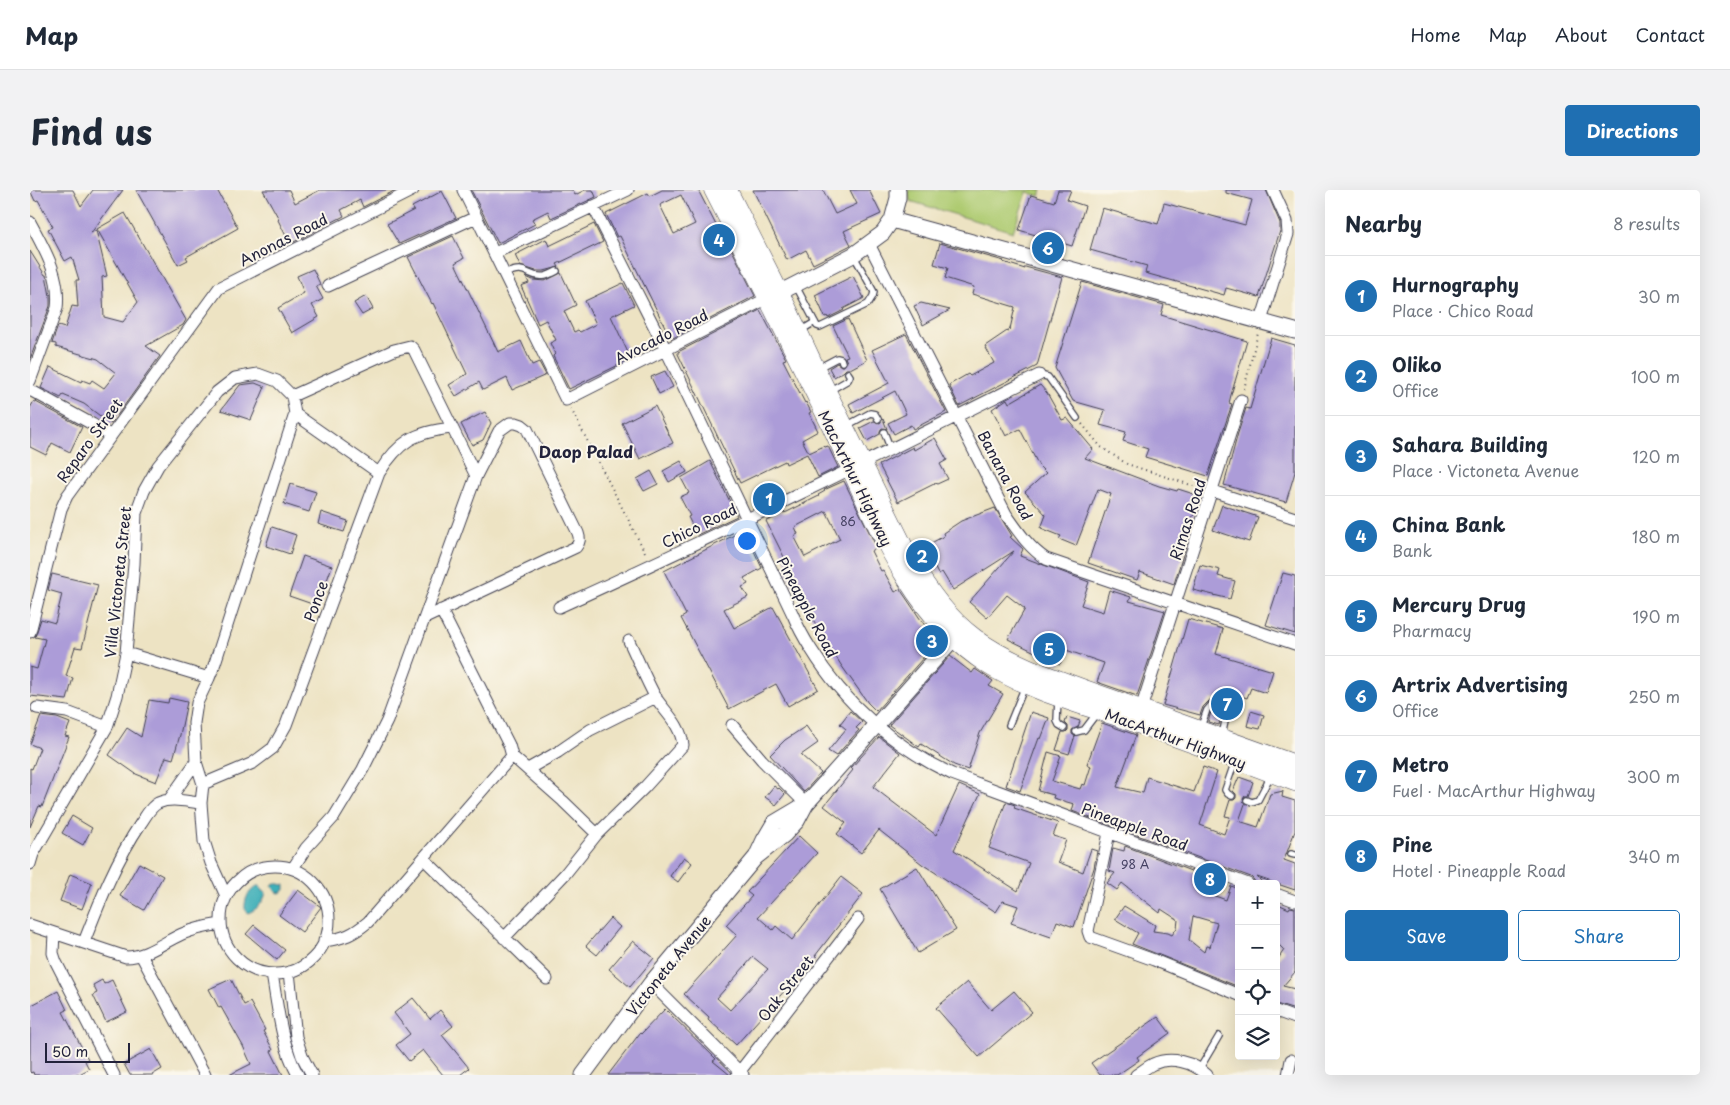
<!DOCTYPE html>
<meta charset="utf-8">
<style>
:root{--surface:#fff;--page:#f2f2f3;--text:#1f2937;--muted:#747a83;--line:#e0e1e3;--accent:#1f6fb2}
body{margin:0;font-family:"Playpen Sans",sans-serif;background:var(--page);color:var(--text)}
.controls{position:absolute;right:15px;bottom:15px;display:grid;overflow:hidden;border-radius:5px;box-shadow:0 5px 20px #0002}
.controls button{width:45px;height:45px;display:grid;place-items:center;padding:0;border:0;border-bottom:1px solid var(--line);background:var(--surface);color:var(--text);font:25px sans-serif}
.scale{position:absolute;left:15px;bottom:12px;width:85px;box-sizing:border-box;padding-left:5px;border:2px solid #22223b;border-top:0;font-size:14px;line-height:18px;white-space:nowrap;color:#22223b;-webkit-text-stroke:4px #fbf7ec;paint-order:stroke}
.you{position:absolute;left:716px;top:350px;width:18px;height:18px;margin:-12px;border:4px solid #fff;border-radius:50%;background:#1a73e8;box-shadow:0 0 0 8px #1a73e833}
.badge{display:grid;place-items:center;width:32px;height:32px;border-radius:50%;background:var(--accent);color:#fff;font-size:16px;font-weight:700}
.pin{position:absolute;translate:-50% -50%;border:2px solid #fff;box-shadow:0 1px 5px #0006}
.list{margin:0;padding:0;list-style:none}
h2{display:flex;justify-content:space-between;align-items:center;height:65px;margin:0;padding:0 20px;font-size:21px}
h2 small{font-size:16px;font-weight:400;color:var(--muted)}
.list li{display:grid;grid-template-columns:32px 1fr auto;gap:15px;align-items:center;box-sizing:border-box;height:80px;padding:0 20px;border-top:1px solid var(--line)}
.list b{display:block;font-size:19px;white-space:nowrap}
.list p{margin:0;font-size:16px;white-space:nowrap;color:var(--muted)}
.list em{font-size:16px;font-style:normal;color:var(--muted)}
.actions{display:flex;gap:10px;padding:15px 20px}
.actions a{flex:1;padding:11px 0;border:1px solid var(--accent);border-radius:5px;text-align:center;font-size:18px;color:var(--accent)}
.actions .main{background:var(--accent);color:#fff}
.icon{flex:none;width:28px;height:28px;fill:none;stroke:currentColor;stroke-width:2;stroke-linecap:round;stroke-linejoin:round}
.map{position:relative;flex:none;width:1265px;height:885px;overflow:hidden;border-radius:5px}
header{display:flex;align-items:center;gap:30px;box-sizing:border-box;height:70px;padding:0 25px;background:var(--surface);border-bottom:1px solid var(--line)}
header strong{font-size:24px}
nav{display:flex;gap:28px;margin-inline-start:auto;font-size:18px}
.intro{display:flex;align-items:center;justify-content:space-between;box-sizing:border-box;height:120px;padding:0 30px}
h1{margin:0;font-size:35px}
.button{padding:12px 22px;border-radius:5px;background:var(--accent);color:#fff;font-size:18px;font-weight:700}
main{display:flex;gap:30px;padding:0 30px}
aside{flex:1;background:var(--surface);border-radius:5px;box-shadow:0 5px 20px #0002}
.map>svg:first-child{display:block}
</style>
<header>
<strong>Map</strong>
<nav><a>Home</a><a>Map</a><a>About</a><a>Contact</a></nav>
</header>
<div class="intro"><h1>Find us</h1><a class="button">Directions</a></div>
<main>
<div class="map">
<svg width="1265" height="885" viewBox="0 0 1265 885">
<rect width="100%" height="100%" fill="#fbf7ec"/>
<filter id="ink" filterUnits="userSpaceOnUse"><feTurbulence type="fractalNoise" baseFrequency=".02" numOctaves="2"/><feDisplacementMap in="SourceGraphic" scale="10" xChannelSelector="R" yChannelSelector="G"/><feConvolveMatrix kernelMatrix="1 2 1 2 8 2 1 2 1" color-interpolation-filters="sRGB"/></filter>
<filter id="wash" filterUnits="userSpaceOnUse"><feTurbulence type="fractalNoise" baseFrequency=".0096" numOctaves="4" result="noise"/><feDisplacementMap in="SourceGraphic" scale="20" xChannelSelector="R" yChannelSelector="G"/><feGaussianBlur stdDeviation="1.12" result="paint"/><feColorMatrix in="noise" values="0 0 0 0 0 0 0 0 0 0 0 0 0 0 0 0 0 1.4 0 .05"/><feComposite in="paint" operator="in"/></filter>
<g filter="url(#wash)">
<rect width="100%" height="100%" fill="#ede3c3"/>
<path fill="#aecb71" stroke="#687656" d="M878,0H1012L1010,6L997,2L983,42L880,11Z"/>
<path fill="#3eafb8" stroke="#30687a" d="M244,693L255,695V700L250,703L246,702L242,696Z
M227,696H230L232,701L236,702C234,712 228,719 218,723L215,719C214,709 219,701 227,696Z"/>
<g id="blocks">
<path fill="#ac9cd8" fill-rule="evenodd" d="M0,0H43L51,16L63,0H93L61,43L66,40L77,86L72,87L74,127L93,132L108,112L67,39L95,23L156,130L153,135L116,156L130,166L81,234L54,214L33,205L31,208L11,198L20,177L51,192L52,190L60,193L62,190L74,198L86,183L68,169L26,157V154L22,153L28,136L35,138L42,116L48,117L46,90H49L42,67L35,71L18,39L23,37L8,10L5,11Z
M106,0H187L208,38L156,67L158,70L148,75Z
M233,0H259L265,13L290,0H366L333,17L330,10L311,20L314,26L260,54L248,30L249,29Z
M441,0H542L545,5L555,0H563L566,7L521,28L518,21L502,29L505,34L468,53Z
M632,0H668L688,39L691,38L725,106L641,149L590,46L587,47L576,24L618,3L620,6ZM651,5L665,34L644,44L630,15Z
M723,0H793L805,24L827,14L820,0H839L851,24L814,41L821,55L783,74L776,60L757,70Z
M1028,0H1041L1037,10L1055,16L1042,56L989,40L1001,5L1024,12Z
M1196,0H1236L1250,33V41L1229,107L1196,98L1194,105L1115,83L1117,76L1060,60L1072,18L1128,34L1134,13L1215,35L1222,10L1196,3Z
M412,1L426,28L369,54L357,34L384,20L382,17Z
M564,34L573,52L527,74L529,77L514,81H506L490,76L485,65L516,49L519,56Z
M423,46L434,68L425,73L468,162L491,151L502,175L509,172L516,185L482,200L477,188L453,200L449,192L426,206L419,195L437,184L403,113L402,114L378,67Z
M910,53L974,71L973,72L995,79V77L1032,87L1007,176L929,216L919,195L938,184L940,186L964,173L955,156L980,139L985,117L942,104L944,97L915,88L918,78L904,74Z
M0,61L15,85H16L20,106V116L0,169Z
M283,79L290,94L286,96L293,109L282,115L289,127L262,143L248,118L274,103L267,86Z
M531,83L546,115L534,121L544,142L548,140L550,142L566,134L555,111L593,93L604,115L581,126L601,169L539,199L523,166L525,164L520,153L526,150L516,130L508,134L491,96L499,93L496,87L503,90L515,91Z
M823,86L834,108L813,119L814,120L798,128L797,126L795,127L785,105Z
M1052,92L1134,115L1131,125L1217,151L1201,205L1199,213L1202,214L1178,286L1115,267L1118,259L1093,251L1096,242L1070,235L1075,220L1043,211L1025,178Z
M336,106L343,119L332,125L324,113Z
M891,113L920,120L893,135L884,116Z
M730,120L756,169L753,170L775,213L776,212L781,222L779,223L788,241L772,250L779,263L794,256L795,257L798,256L808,277L788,287L777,264L756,274L755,271L710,293L648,164V162Z
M818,129L837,170L820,179H816L813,182L804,187L799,178L807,173L811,176H814L817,172L815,167L818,166L803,136Z
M876,144L916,222L883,239L881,235L864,244L858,233L876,224L865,201L823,223L819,214L859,193L842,160Z
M1241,148L1265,155V282L1256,312L1194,295L1208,243L1216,218L1220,219Z
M635,181L643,197L629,204L621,187Z
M225,193L235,197L221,230L191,220L210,195Z
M1010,195L1017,203L1032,230L1037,228L1063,259L1055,268L1129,296L1147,301L1148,299L1170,306L1162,329H1164L1144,394L1110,382L1107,390L1058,373L1081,304L1068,299L1046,356L1029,349L1031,346L1011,338L1016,325L995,302L1016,283L1009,276L990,239L976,246L962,219L977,209L979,213Z
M4,211L52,237L40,262L22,253L16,265L0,257V218Z
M625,216L643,253L610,269L592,233Z
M455,222L461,233L453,250L442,255L431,234Z
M853,229L857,239L852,238L850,241V244L837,251L830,238L844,231L850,233Z
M905,248L917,270L910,274L918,289L907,294L906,293L868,312L849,275L883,257L884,260Z
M651,271L657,282L639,292L633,281Z
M680,271L707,326L667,345L658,327L660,326L650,307L659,303L651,288Z
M621,281L628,294L614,301L607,289Z
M814,291L847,358L841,361L851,381L853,380L865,402L870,399L893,433L910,449L846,521L838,513L811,475L763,397L754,377L758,375L736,331L744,328L742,325L752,321L753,323L757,322L789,306L788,305L795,301L794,300ZM796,321L810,349L775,367L764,346L768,344L765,337Z
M260,294L286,302L279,322L254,314Z
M743,303L745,308L735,312L733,308Z
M1192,315L1228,327L1219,352L1183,340Z
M965,318L982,346L980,347L993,359L990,366L1059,392L1051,415L1073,422L1079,400L1101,407L1099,411L1135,421L1107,506L1067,492L1074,473L1036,460L1030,474L978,449L995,419L977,405L957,428L939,412L984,361L923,400L912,382L908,384L894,357L914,346L913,343L931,331Z
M291,322L318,331L314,342L288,334Z
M242,337L266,345L260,364L236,356Z
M714,340L732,378L714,388L718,394L712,397L718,407L694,419L704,438L743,417L788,499L758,516L746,494L699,519L651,428L656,425L634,381Z
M273,366L302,376L288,416L259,406Z
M1170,375L1190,380L1188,386L1205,391L1200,409L1163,400Z
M1253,383L1265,386V444L1236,435Z
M22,384L68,395L52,458L45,457L36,486L43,488L37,510L0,506V477L7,479L15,449L5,447L11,429L25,433L32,404L18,400Z
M1158,429L1193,439L1186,464L1243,481L1236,503L1221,498L1217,508L1200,502L1197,512L1191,516L1192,522L1189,535L1178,532L1181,522L1187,514V511L1184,509L1180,510L1173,517L1170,525L1133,515Z
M920,466L942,483L945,479L963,491L959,496L973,504L950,543L938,580L924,575L891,554L889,557L859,535Z
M139,508L157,512L150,545L143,569L136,567L126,592L106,584L79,565L97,538L111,547L119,510L138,513Z
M820,521L832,532L826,538L829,540L806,566L798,561L816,539L810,534Z
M1221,521L1234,525L1230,539L1217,536Z
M1001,522L1019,528L1011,549L1009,548L990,601L976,596Z
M11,526L27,528L40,533L35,546L39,547L12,617L9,616L0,637V578L2,579L10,558L0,554Z
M1037,527L1050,531L1048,537L1042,540V544L1045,546L1039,564L1026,560L1032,542H1036L1038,540V536L1035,533Z
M1072,533L1106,545L1087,597L1113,603L1117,587L1164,602L1173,577L1187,582L1170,635L1194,644L1200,627L1195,626L1200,610H1204L1206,608V604L1203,601L1209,587L1223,592L1218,606H1215L1213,609L1215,614L1209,631L1228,637L1240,604L1253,601L1252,607L1265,611V641L1254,670L1265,674V700L1227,687L1234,694H1225L1224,690L1221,687L1042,621L1044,614L1023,608L1024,605L1008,601L1018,562L1031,566L1022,591L1050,599L1052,594L1055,595L1061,576L1057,574Z
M776,536L788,553L771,565L791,583L774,602L740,565L755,550Z
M849,547L870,563L843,597L906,645L929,595L950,604L924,660L988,701L999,673L959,658L976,612L985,615L984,618L1028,633L1023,646L1036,650L1028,672L1053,682L1061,659L1067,661L1064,678L1044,737L1027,731L1021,747L981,733L988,716L973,711L966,722L892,674L849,640L831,663L807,644L816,633L794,616L823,580L821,578Z
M744,596L748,599L749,598L755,604L746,615L735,607Z
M42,626L62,638L53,655L32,643Z
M769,646L787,663L728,727L743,740L746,736L762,750L811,687L833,704L785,766L787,767L777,780L775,778L706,855L678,829L679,827L654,804L707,745L696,735L722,706L717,702ZM723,767L738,779L700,820L687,808Z
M1095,656L1182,689L1177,703L1196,710L1201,696L1209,699V797L1102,754L1108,743L1085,729L1094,716L1125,735L1123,741L1138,743L1142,745L1147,738L1148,730L1131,719L1130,723L1092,693L1087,700L1077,693L1085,683L1079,681L1083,658L1094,661ZM1163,726L1187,733L1180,757L1176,756L1174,762L1159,750Z
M654,667L662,673L648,692L640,686Z
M109,673L133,686L114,720L90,706Z
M887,677L926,740L888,763L850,699Z
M40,684L62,693L52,719L30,711Z
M268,700L291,717L272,742L249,725Z
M1246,713L1259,719L1260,717L1265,718V782L1253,796L1265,799V820L1246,814V772L1254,760L1246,752Z
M580,728L590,737L567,765L556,756Z
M224,735L255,760L247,770L216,744Z
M603,751L624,768L600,797L579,779Z
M201,789L214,815L220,812L235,840L233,841L243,860L241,861L253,885H199L221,874L213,856L191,817L189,818L179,799Z
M72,790L74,794L82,790L97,822L76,832L63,805L67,803L63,795Z
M937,792L961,820L984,801L1002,822L949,867L906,818Z
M28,801L37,820L33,822L58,869L55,871L59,879L47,885H4L3,882L0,883V816Z
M383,808L400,829L410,820L423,836L412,845L439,878L430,885H413L393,860L379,871L366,855L380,844L364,823Z
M635,819L686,869L683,871L700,885H578L610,843L611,844Z
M1128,827L1140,843L1107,867L1109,870L1087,885H1070L1061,873Z
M121,859L132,879L122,885H100L94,874Z"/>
</g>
</g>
<g filter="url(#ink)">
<use href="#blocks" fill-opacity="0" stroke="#403f4f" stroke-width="1"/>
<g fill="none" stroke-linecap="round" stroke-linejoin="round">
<defs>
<path id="service" d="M475,84C498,73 497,89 515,86C519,85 523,83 527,81
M766,96L787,136L790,137L838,114L843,106L844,102L824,66
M770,141L785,132
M788,178L807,168L811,169L812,172
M1009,185L1018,187L1047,228
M799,201L818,190L820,186L818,183
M816,236L840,223L845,224L848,229
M854,242L861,260
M1028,509L1027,531L1029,535L1034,538
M979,535L995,496
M1170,539L1177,520L1183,513
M1046,542L1054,540L1067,523
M1192,546L1197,522L1196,517
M1202,606L1198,604L1195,600L1205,571
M1217,610L1222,612L1228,610L1241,585
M1261,664L1265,665
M1170,878L1189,846"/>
<path id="minor" d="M433,0L536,210L738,108
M563,16L636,160L763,425C768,437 774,448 781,459C814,513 864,557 922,584L1218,694
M0,32C14,59 31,85 27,118L0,191
M839,54L976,324C988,341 999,358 1016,369L1265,454
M465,63L598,0
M298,96L446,27
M1231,131L1258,44L1257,31L1243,0
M0,200L62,234L81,246
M262,206L364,160L380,156L384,160L446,286
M265,224L349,283
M1182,301L1265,328
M529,417C691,344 850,265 1009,185
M411,420L479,555L482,566
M0,442L31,319L37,306L189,98L383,0
M96,463L179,488
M7,518L37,522L77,537
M1109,525L1211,210
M702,535L732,570L776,614
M498,579L528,562L560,540L626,507
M173,594L223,573L243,558L256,535L349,283C369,251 385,242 422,238
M139,610L166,572
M1079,643L1058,741L1060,747L1124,770L1209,805
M394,669L517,789
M0,674L3,664L77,537L87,506L96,463L104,374L106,323L114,301L128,276L187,202L205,188L228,184L247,191L262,206
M191 730a54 54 0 1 1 108 0a54 54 0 1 1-108 0Z
M263,678L276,658L304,627L333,579L357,531L446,286L469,241L480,233H486L492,235L497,239L548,343C550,349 550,352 546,357L395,428
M1246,704L1265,711
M196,706L181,673L174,651L171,613L173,594L166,572L164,533L167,513L179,488L185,473L265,224L262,206
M0,735L96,767C116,767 134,752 152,744C164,739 178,736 191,734
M24,743L23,763L26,772L84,885
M474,748L535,684L567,644L615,597L653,555C651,535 636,523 626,508C616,490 608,470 599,451
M294,751C315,748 322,745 338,732L482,566L533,611L567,644
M54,752C70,711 86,670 111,633C116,626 120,617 128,613C142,607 157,612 171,613
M111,765L175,885
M259,782L266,847L272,866L282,885
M242,784C248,819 251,854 268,885
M621,793L713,885
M1246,821L1265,828
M707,885L828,729
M1106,885C1111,882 1117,877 1123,874C1141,866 1163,872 1177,885
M1258,885L1261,870"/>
<path id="secondary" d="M862,30L1265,141
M739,108L823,65L853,43L862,30L868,8V0
M727,665L734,650L744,633L776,614
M553,885L621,793L726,667L755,644L767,631L776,614L932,439"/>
<path id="trunk" d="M683,0C723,78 761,156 800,234C841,319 875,423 958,475C998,500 1046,513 1090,528C1149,548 1207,570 1265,592
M698,0L758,119L786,179L882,373C899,401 918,428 945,448C985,477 1034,491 1080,508C1141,530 1203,552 1265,574"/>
</defs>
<use href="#service" stroke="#403f4f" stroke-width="8"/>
<use href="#minor" stroke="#403f4f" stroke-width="13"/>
<use href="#secondary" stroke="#403f4f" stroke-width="17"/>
<use href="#trunk" stroke="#403f4f" stroke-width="19"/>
<path stroke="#403f4f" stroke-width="2" stroke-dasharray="1 4" stroke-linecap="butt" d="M1214,199L1228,143
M541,219L616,364
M1052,234L1071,257L1097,274L1170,298"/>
<use href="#service" stroke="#fff" stroke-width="5.5"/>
<use href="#minor" stroke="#fff" stroke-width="11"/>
<use href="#secondary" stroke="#fff" stroke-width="15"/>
<use href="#trunk" stroke="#fff" stroke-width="18"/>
</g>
</g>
<g text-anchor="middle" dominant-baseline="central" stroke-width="4" stroke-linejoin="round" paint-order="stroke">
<g font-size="12" fill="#444062">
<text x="818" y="331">86</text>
<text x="1105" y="674">98 A</text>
</g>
<g font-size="15" fill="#22223b" stroke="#fbf7ec">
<text transform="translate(253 49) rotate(-27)">Anonas Road</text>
<text transform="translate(631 146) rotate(-27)">Avocado Road</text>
<text transform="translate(59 250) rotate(-54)">Reparo Street</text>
<text transform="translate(976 285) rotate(62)">Banana Road</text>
<text transform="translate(826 288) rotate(64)">MacArthur Highway</text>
<text transform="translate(1157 329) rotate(-72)">Rimas Road</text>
<text transform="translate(669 335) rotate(-26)">Chico Road</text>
<text transform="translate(87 392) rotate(-84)">Villa Victoneta Street</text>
<text transform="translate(285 411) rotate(-70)">Ponce</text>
<text transform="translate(778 417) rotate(62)">Pineapple Road</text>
<text transform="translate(1146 548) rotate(20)">MacArthur Highway</text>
<text transform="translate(1105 636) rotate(20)">Pineapple Road</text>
<text transform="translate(638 775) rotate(-51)">Victoneta Avenue</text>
<text transform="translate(755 798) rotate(-52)">Oak Street</text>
</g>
<g font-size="16" font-weight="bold" fill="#22223b" stroke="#fbf7ec">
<text x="556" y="261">Daop Palad</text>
</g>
</g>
</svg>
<div class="controls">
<button>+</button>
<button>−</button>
<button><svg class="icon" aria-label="locate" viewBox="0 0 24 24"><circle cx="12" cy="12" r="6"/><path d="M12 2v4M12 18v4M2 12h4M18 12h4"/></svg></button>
<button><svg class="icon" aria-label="layers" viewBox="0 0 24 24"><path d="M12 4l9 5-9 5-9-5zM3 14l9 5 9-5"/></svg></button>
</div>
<div class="scale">50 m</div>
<div class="you"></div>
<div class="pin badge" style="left:739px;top:309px">1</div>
<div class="pin badge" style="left:892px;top:366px">2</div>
<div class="pin badge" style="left:902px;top:451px">3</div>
<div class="pin badge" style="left:689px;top:50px">4</div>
<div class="pin badge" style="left:1019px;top:459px">5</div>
<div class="pin badge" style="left:1018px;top:58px">6</div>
<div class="pin badge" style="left:1197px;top:514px">7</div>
<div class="pin badge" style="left:1180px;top:689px">8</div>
</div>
<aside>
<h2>Nearby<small>8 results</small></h2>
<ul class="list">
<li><span class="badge">1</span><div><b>Hurnography</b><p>Place · Chico Road</p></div><em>30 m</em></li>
<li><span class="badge">2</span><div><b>Oliko</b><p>Office</p></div><em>100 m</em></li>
<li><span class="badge">3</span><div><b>Sahara Building</b><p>Place · Victoneta Avenue</p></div><em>120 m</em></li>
<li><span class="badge">4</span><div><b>China Bank</b><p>Bank</p></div><em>180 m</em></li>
<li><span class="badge">5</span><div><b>Mercury Drug</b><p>Pharmacy</p></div><em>190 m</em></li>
<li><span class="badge">6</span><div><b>Artrix Advertising</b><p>Office</p></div><em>250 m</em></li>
<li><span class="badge">7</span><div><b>Metro</b><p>Fuel · MacArthur Highway</p></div><em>300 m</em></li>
<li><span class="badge">8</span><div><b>Pine</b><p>Hotel · Pineapple Road</p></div><em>340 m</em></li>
</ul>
<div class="actions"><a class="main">Save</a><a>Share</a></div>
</aside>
</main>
